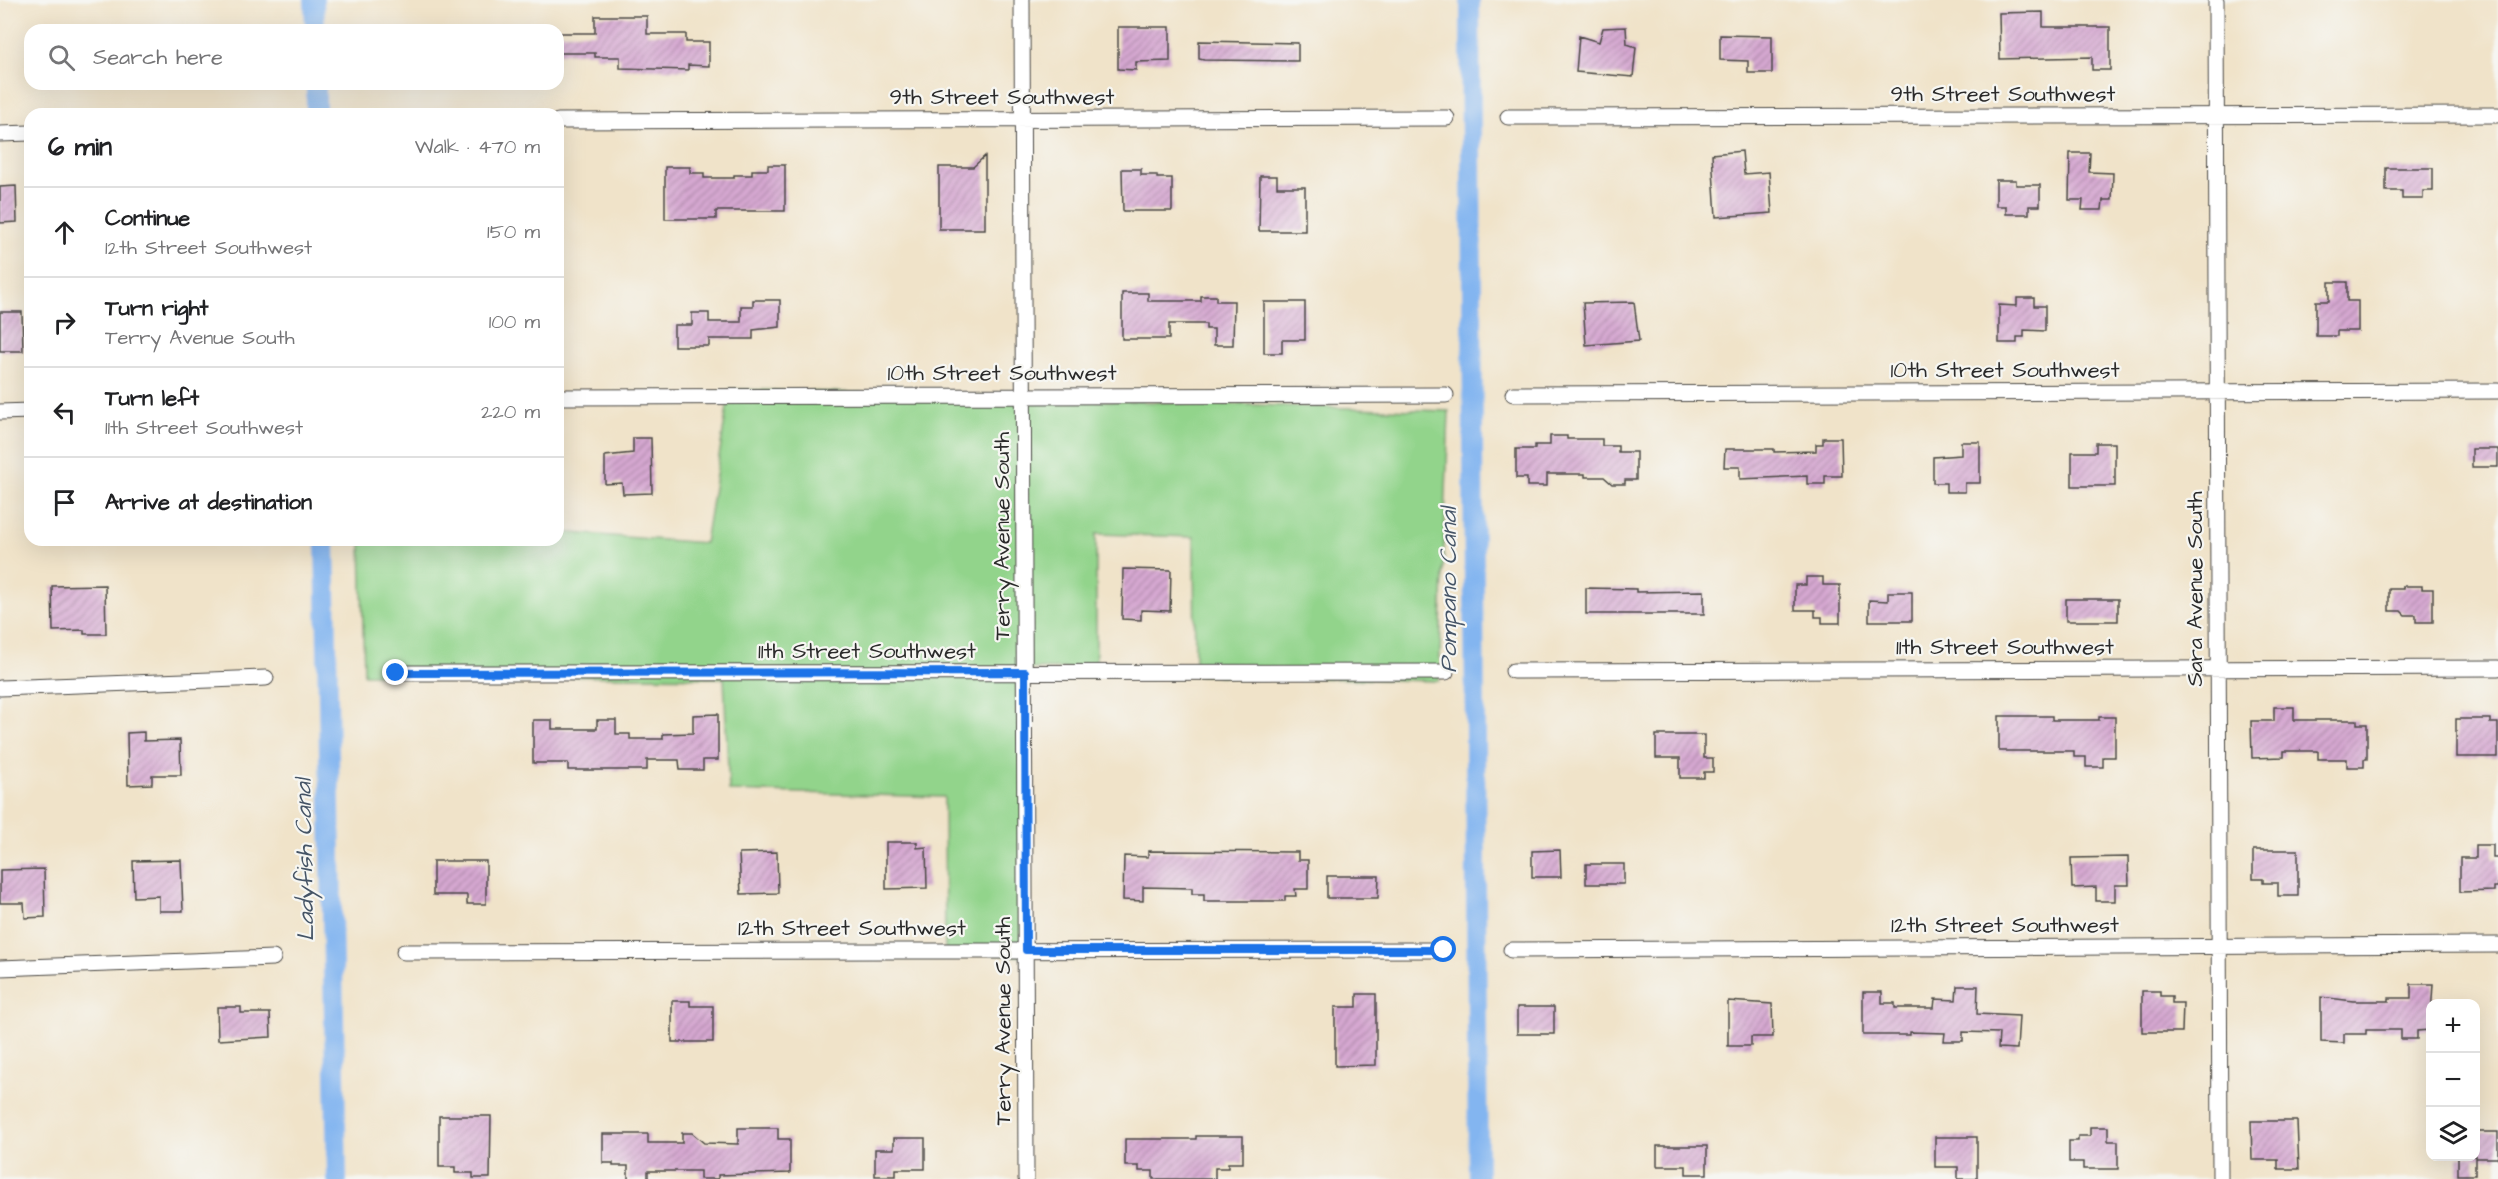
<!DOCTYPE html>
<meta charset="utf-8">
<style>
:root{--surface:#fff;--page:#f6f6f6;--text:#202124;--muted:#757577;--line:#e0e0e0}
body{margin:0;font-family:"Architects Daughter",sans-serif;background:var(--page);color:var(--text)}
.controls{position:absolute;right:18px;bottom:18px;display:grid;overflow:hidden;border-radius:12px;box-shadow:0 6px 24px #0002}
.controls button{width:54px;height:54px;display:grid;place-items:center;padding:0;border:0;border-bottom:2px solid var(--line);background:var(--surface);color:var(--text);font:30px sans-serif}
.stop{position:absolute;width:18px;height:18px;margin:-14px;border:4px solid #1a73e8;border-radius:50%;background:#fff}
.stop.end{background:#1a73e8;border-color:#fff;box-shadow:0 2px 6px #0008}
.list{margin:0;padding:0;list-style:none}
h2{display:flex;justify-content:space-between;align-items:center;height:78px;margin:0;padding:0 24px;font-size:26px}
h2 small{font-size:20px;font-weight:400;color:var(--muted)}
.list li{display:grid;grid-template-columns:39px 1fr auto;gap:18px;align-items:center;box-sizing:border-box;height:90px;padding:0 24px;border-top:2px solid var(--line)}
.list b{display:block;font-size:22px;white-space:nowrap}
.list p{margin:0;font-size:20px;white-space:nowrap;color:var(--muted)}
.list em{font-size:20px;font-style:normal;color:var(--muted)}
.icon{flex:none;width:33px;height:33px;fill:none;stroke:currentColor;stroke-width:2;stroke-linecap:round;stroke-linejoin:round}
.map{position:relative;flex:none;width:2498px;height:1179px;overflow:hidden}
.search{position:absolute;background:var(--surface);box-shadow:0 6px 24px #0002;left:24px;top:24px;width:540px;height:66px;display:flex;align-items:center;gap:15px;box-sizing:border-box;padding:0 21px;border-radius:18px;color:var(--muted);font-size:22px}
.panel{position:absolute;background:var(--surface);box-shadow:0 6px 24px #0002;left:24px;top:108px;width:540px;height:438px;border-radius:18px}
.map>svg:first-child{display:block}
</style>
<div class="map">
<svg width="2498" height="1179" viewBox="0 0 2498 1179">
<defs>
<pattern id="building-hatch" width="6" height="6" patternUnits="userSpaceOnUse" patternTransform="scale(1.5)"><rect width="6" height="6" fill="#d6a8d1"/><path d="M-1 1l2-2M0 6l6-6M5 7l2-2" fill="none" stroke="#ae89aa"/></pattern>
</defs>
<rect width="100%" height="100%" fill="#f6f6f2"/>
<filter id="ink" filterUnits="userSpaceOnUse"><feTurbulence type="fractalNoise" baseFrequency=".0167" numOctaves="2"/><feDisplacementMap in="SourceGraphic" scale="12" xChannelSelector="R" yChannelSelector="G"/><feConvolveMatrix kernelMatrix="1 2 1 2 8 2 1 2 1" color-interpolation-filters="sRGB"/></filter>
<filter id="wash" filterUnits="userSpaceOnUse"><feTurbulence type="fractalNoise" baseFrequency=".008" numOctaves="4" result="noise"/><feDisplacementMap in="SourceGraphic" scale="24" xChannelSelector="R" yChannelSelector="G"/><feGaussianBlur stdDeviation="1.35" result="paint"/><feColorMatrix in="noise" values="0 0 0 0 0 0 0 0 0 0 0 0 0 0 0 0 0 1.4 0 .05"/><feComposite in="paint" operator="in"/></filter>
<g filter="url(#wash)">
<rect width="100%" height="100%" fill="#f0e3c9"/>
<path fill="#92d48b" stroke="#5e805b" stroke-width="1.5" d="M730,389L1449,411L1439,681L1195,675L1194,537L1096,534V668L1024,669L1025,957L945,950L944,797L729,791L724,678L364,674L361,540H558V532L705,543Z"/>
<g fill="none" stroke-linecap="round" stroke-linejoin="round">
<path stroke="#83b5f0" stroke-width="20" d="M314,0L315,30
M1470,0L1478,1179
M316,84V114
M325,540L337,1179"/>
</g>
<g id="blocks">
<path fill="url(#building-hatch)" d="M2043,12V27H2110V70H2092V57L2000,59L1999,13Z
M595,16H647V34H686V42H709V66L688,65V70L620,68V57H595V53H558V33H595Z
M1118,27H1170V61L1136,62V70L1118,69Z
M1626,27L1627,44L1636,47L1633,77L1576,72L1579,36L1599,42L1603,28Z
M1720,35L1772,36V73H1748V61L1720,60Z
M1199,41L1298,43V61L1204,60L1199,59Z
M1742,151L1744,174L1769,172L1772,213L1716,217L1712,154Z
M2070,153H2090L2089,172L2113,173L2112,200H2103L2102,210H2082L2083,200H2069Z
M985,156V229H939V167H973Z
M768,165H785V211H716V219H665V167H690V173H704V178H734V175H752V170H768Z
M2386,168H2433V191H2423V199H2402V191H2386Z
M1122,169H1141V175H1157V178H1172V211H1123Z
M1260,176H1277V187H1305V231H1259Z
M1996,180H2016V185H2040V206H2029V214H2006V206H1996Z
M16,186L17,222L0,223V187Z
M2329,282H2347V301H2358V331H2337V336H2316V301H2329Z
M1122,293H1148V301H1201V296H1216V301H1234L1233,345H1214V329H1206V324H1169V339H1122Z
M2017,298H2034V306H2045V331L2024,330V337H2017V343H1999V305L2017,306Z
M753,300H780V327L753,330V339H709V346H674V325H692V313H709V322H741V306H753Z
M1264,302H1305V340H1282V353H1264Z
M1634,302L1639,341L1586,345L1583,303Z
M0,312H22L23,351H0Z
M1550,436H1567V439H1602V446H1618V452H1636V480H1625V484H1612L1604,477H1585V474H1547V486H1527V478H1516V449H1535V445H1550Z
M633,438H651L652,493L623,494L622,483L605,484V456L633,453Z
M1823,438H1841L1842,476H1825V484H1807V476L1740,479V467H1724L1725,449H1774V452L1816,451V444H1823Z
M1961,442H1980V483H1965V492H1946V483H1933V457L1961,455Z
M2096,443H2115V486H2072V452H2096Z
M2472,449H2498V467H2472Z
M1123,569L1171,570L1170,611L1141,610V620L1122,619Z
M1806,577H1823V585H1840V623H1822V617H1815V610H1795V585H1806Z
M105,585L106,634H84V630L53,631L52,586Z
M2403,586H2422V589H2433V622H2416V615H2405L2401,611H2389V589H2403Z
M1586,588L1636,589V592L1704,591V614H1586Z
M1888,592H1912V621H1869V600L1888,601Z
M2066,599H2118V621H2066Z
M2274,707H2294V720H2357V724H2367V759H2364V767H2347V759H2318V751H2284V757L2252,758L2251,721H2274Z
M718,714V760H703V770H680L679,760H647V770H568V763H533V720H552V729H597V720H616V734H630V739H663V734L693,733V715Z
M1999,716H2052V720H2099V717H2115V757H2103V767H2086V757H2074V751H1999Z
M2456,719H2490V723H2498V757H2456Z
M144,732V741L180,740L181,775H152V784L128,785L127,733Z
M1656,735H1704V758H1713V772H1704V778H1680V758H1656Z
M886,842H917V848L926,847L927,888L886,889Z
M2476,845H2493V858H2498V887H2494V891L2460,892V858H2476Z
M1560,850L1561,877H1532V851Z
M2253,850H2298V896H2278V883H2263V879H2253Z
M1148,851L1298,852V860H1308V889H1295L1296,896H1285V901H1204V894H1192V888L1143,887V901L1123,900L1124,856L1148,857Z
M777,852L778,893L741,894L739,853Z
M2128,857L2129,885H2115V901H2096V887L2072,888L2071,858Z
M181,860L183,911H159V896L134,897L133,861Z
M433,861H486V904H467V895H433Z
M1586,864H1624V884H1586Z
M44,869L45,917L25,918L24,903H0V870Z
M1327,876H1379L1378,898H1327Z
M2411,984H2433L2430,1030L2417,1031V1039H2401V1030H2366V1034H2344V1043L2321,1042V997L2353,1001H2389V998H2411Z
M1957,986H1978L1977,1014L2019,1016L2017,1049L1998,1048L1999,1033L1963,1032V1041H1944L1945,1033L1910,1032V1035H1863V992H1882V1003H1895V1008H1934L1935,999L1956,1000Z
M2142,991H2160V996H2172V1003H2183L2182,1032H2142Z
M1357,994H1376V1065L1335,1066V1007H1357Z
M672,1001H690V1006H713V1042H672Z
M1728,1001L1772,1004L1773,1037H1751V1046H1728Z
M217,1007H241V1013H270L271,1037L218,1040Z
M1517,1007H1554V1034H1517Z
M439,1116H491L490,1178H473V1173H455V1167H439Z
M2251,1121H2297L2299,1169H2278V1160H2252Z
M2090,1127H2108V1141H2118V1169H2083V1162H2069V1141H2078V1136H2090Z
M738,1128H778V1139H790V1173L718,1175V1179H700V1171H648V1179H628V1166H613V1163H603V1134H648V1143H682V1133H692L704,1143L738,1144Z
M2475,1132H2498V1158H2475Z
M1196,1136H1243V1163H1228V1168H1215V1179H1153V1171H1139V1166H1125V1139H1196Z
M1935,1137H1977V1179H1958V1167H1935Z
M894,1138H925V1169H896V1176H875V1149H894Z
M1657,1146H1707V1174H1686V1166H1657Z
M2458,1156H2475V1175H2458Z"/>
</g>
</g>
<g filter="url(#ink)">
<use href="#blocks" fill-opacity="0" stroke="#494743" stroke-width="1.5"/>
<g fill="none" stroke-linecap="round" stroke-linejoin="round">
<defs>
<path id="street" d="M1022,0L1026,1179
M2216,0L2220,1179
M1508,117L2498,115
M558,121L1447,118
M0,134L30,133
M1513,394L2498,391
M558,397L1446,395
M0,412L30,411
M1513,671L2498,668
M396,673L1446,672
M0,688L266,678
M1511,950L2498,945
M404,952L1444,950
M0,968L273,958"/>
</defs>
<use href="#street" stroke="#494743" stroke-width="17"/>
<use href="#street" stroke="#fff" stroke-width="15"/>
</g>
</g>
<g fill="none" stroke-linecap="round" stroke-linejoin="round" filter="url(#ink)">
<path stroke="#1a73e8" stroke-width="8" d="M396,673L1025,672L1026,950H1444"/>
</g>
<g text-anchor="middle" dominant-baseline="central" stroke-width="4.5" stroke-linejoin="round" paint-order="stroke">
<g font-size="22" fill="#2b2b2b" stroke="#f6f6f2">
<text x="2003" y="94">9th Street Southwest</text>
<text x="1002" y="97">9th Street Southwest</text>
<text x="2005" y="370">10th Street Southwest</text>
<text x="1002" y="373">10th Street Southwest</text>
<text transform="translate(1002 536) rotate(-90)">Terry Avenue South</text>
<text transform="translate(2195 589) rotate(-90)">Sara Avenue South</text>
<text x="2005" y="647">11th Street Southwest</text>
<text x="867" y="651">11th Street Southwest</text>
<text x="2005" y="925">12th Street Southwest</text>
<text x="852" y="928">12th Street Southwest</text>
<text transform="translate(1003 1021) rotate(-90)">Terry Avenue South</text>
</g>
<g font-size="24" font-style="italic" fill="#455466" stroke="#f6f6f2">
<text transform="translate(1449 590) rotate(-90)">Pompano Canal</text>
<text transform="translate(305 860) rotate(-91)">Ladyfish Canal</text>
</g>
</g>
</svg>
<div class="controls">
<button>+</button>
<button>−</button>
<button><svg class="icon" aria-label="layers" viewBox="0 0 24 24"><path d="M12 4l9 5-9 5-9-5zM3 14l9 5 9-5"/></svg></button>
</div>
<div class="stop" style="left:1444px;top:950px"></div>
<div class="stop end" style="left:396px;top:673px"></div>
<div class="search"><svg class="icon" aria-label="search" viewBox="0 0 24 24"><circle cx="10" cy="10" r="6"/><path d="M15 15l6 6"/></svg>Search here</div>
<section class="panel">
<h2>6 min<small>Walk · 470 m</small></h2>
<ul class="list">
<li><svg class="icon" aria-label="ahead" viewBox="0 0 24 24"><path d="M12 20V5M6 11l6-6 6 6"/></svg><div><b>Continue</b><p>12th Street Southwest</p></div><em>150 m</em></li>
<li><svg class="icon" aria-label="right" viewBox="0 0 24 24"><path d="M7 20v-9h11M14 6l5 5-5 5"/></svg><div><b>Turn right</b><p>Terry Avenue South</p></div><em>100 m</em></li>
<li><svg class="icon" aria-label="left" viewBox="0 0 24 24"><path d="M17 20v-9H6M10 6l-5 5 5 5"/></svg><div><b>Turn left</b><p>11th Street Southwest</p></div><em>220 m</em></li>
<li><svg class="icon" aria-label="arrive" viewBox="0 0 24 24"><path d="M6 21V4h12l-3 4 3 4H6"/></svg><div><b>Arrive at destination</b></div></li>
</ul>
</section>
</div>
